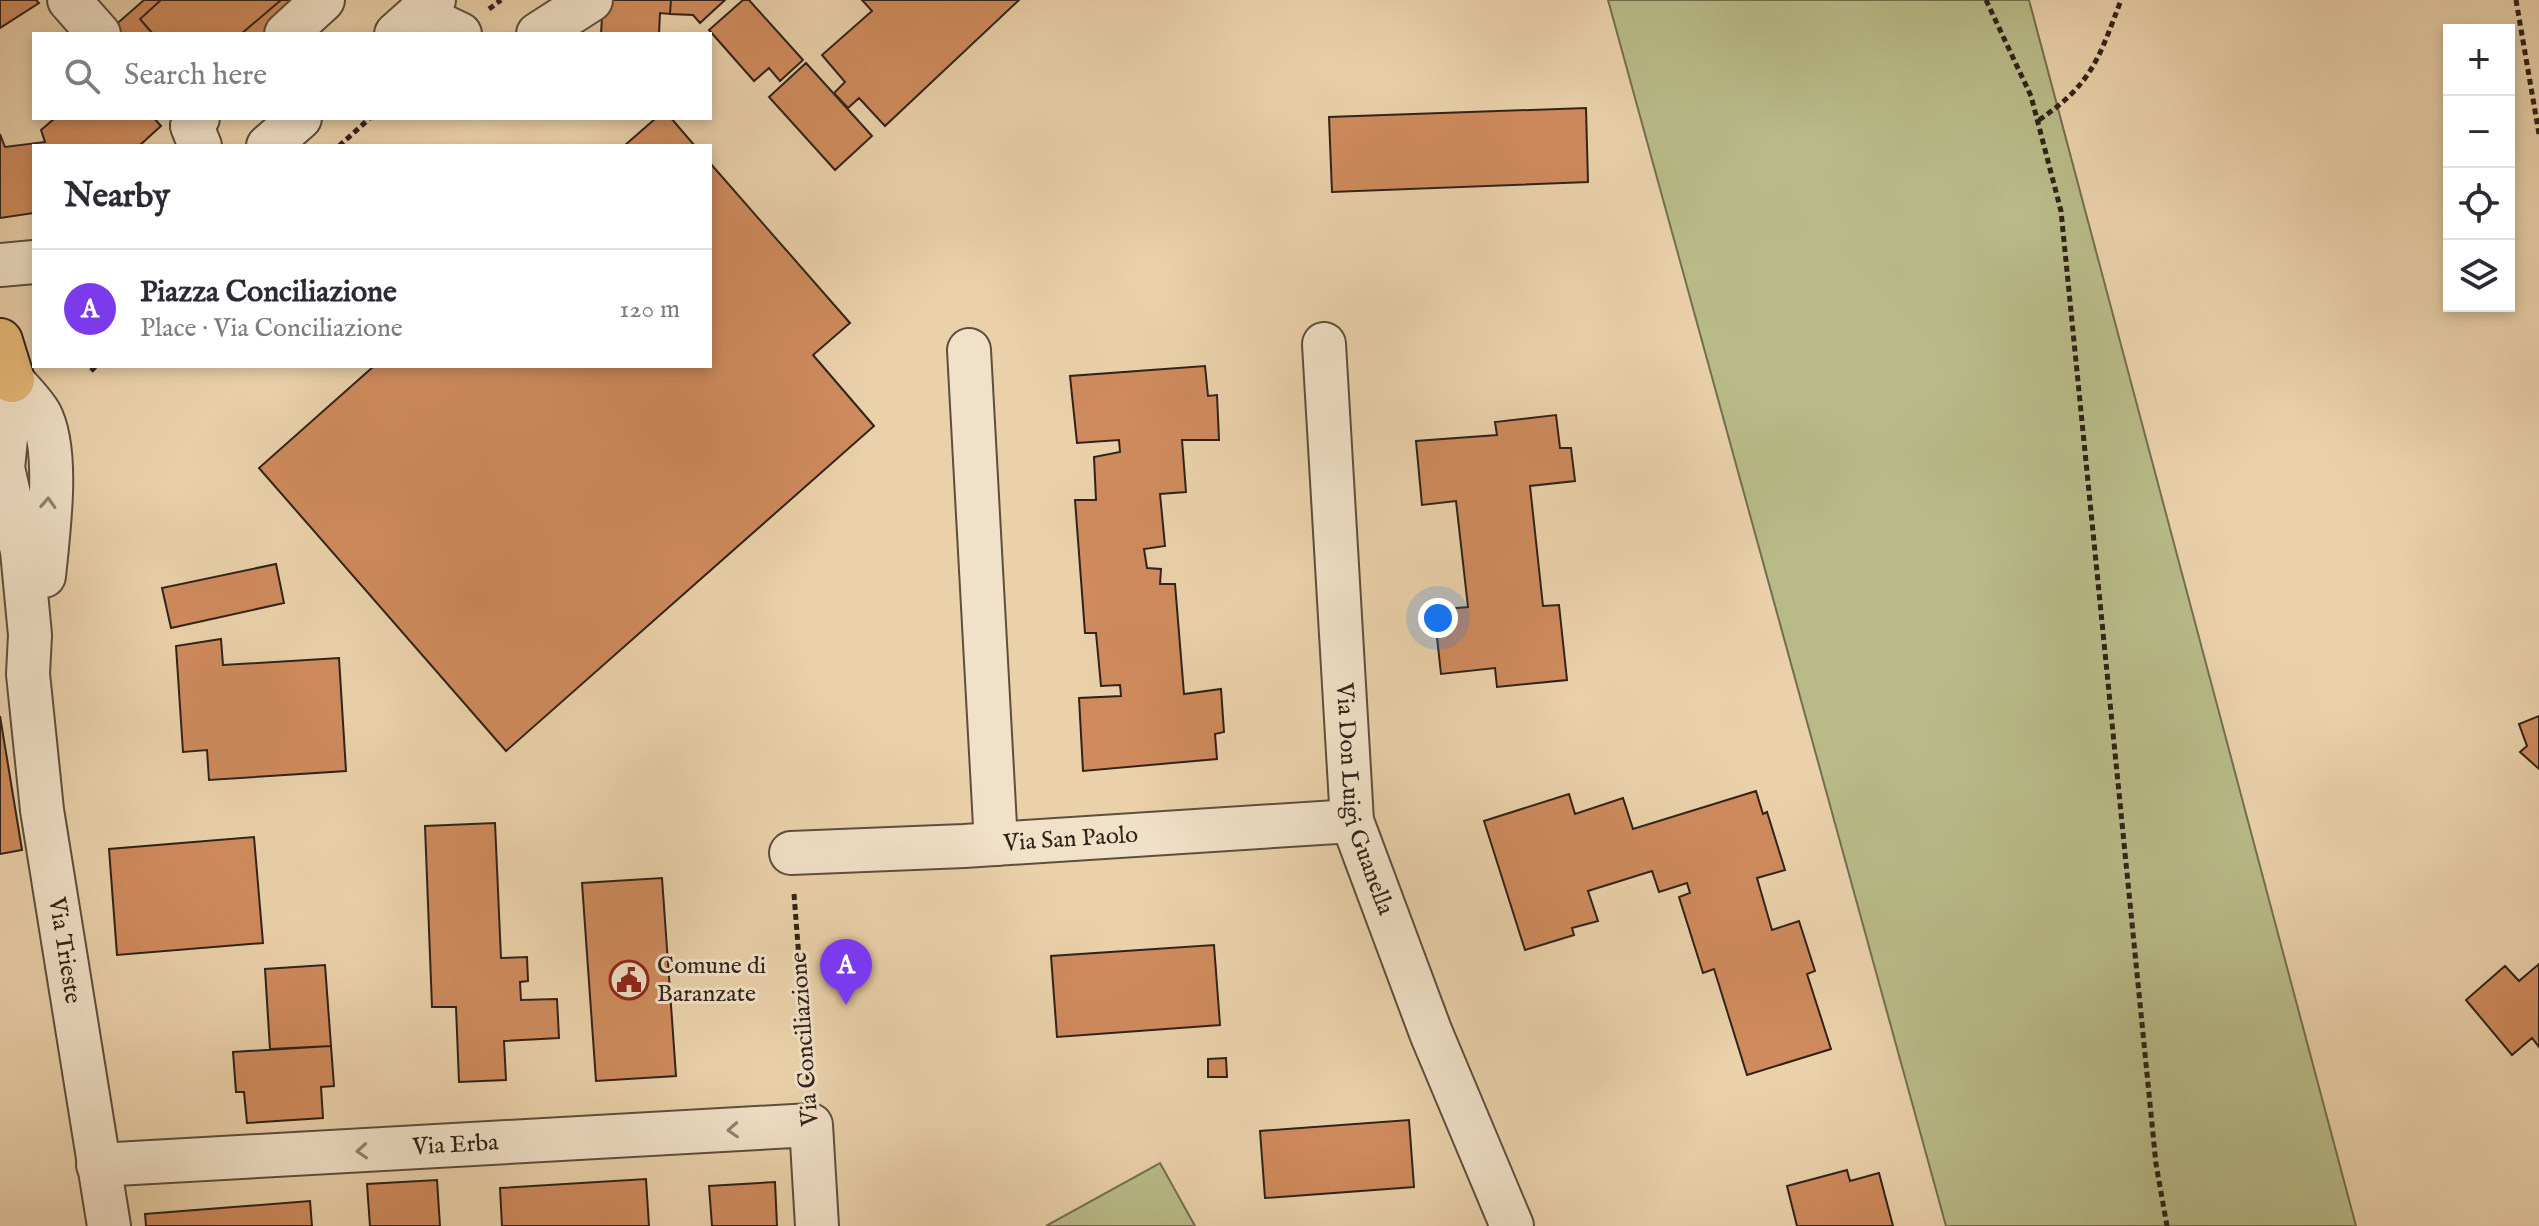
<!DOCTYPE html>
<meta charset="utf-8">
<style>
:root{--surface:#fff;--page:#f2f2f3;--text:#2b2b33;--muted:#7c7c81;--line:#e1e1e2;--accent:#7c3aed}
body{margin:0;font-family:"IM FELL English",serif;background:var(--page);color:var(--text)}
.controls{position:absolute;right:24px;top:24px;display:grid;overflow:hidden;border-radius:0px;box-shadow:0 4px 12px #0003}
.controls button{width:72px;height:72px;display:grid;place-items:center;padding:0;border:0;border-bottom:2px solid var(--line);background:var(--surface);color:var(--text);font:40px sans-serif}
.you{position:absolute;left:1438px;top:618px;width:28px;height:28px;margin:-20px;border:6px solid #fff;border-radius:50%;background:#1a73e8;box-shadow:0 0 0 12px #1a73e833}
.badge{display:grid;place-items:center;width:52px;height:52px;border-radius:50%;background:var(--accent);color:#fff;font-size:26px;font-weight:700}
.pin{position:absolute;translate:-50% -66px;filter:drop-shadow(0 2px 4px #0008)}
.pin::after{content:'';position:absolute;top:42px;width:28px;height:24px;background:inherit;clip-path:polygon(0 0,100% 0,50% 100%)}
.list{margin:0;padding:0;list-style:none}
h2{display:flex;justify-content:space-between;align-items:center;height:104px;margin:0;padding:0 32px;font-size:34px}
h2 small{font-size:26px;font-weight:400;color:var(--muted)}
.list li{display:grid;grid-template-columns:52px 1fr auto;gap:24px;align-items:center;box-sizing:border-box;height:120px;padding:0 32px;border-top:2px solid var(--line)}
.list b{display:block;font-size:30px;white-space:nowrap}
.list p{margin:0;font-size:26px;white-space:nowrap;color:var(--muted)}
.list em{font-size:26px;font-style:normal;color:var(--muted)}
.icon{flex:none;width:44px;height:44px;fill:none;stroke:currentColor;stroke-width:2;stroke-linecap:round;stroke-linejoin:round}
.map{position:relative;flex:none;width:2539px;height:1226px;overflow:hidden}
.search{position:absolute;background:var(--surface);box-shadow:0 4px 12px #0003;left:32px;top:32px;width:680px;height:88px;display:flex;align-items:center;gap:20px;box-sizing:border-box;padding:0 28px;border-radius:0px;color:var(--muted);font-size:30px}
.panel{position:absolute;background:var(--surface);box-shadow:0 4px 12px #0003;left:32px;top:144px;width:680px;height:224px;border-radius:0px}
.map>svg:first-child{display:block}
</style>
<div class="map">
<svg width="2539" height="1226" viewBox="0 0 2539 1226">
<rect width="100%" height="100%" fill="#ead1aa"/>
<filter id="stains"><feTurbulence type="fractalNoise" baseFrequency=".0025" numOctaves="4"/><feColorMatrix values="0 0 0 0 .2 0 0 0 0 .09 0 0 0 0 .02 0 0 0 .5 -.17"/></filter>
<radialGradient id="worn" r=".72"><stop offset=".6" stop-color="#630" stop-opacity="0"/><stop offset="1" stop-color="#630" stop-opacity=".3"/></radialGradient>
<path fill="#b8bb88" stroke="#746e51" stroke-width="2" d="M1608,0H2029L2356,1226H1946Z
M1160,1163L1195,1226H1046Z"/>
<path fill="#cf8b5d" stroke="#30221a" stroke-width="2" d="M0,0H36L39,3L0,28Z
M144,0H161L140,19L153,34H118L112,28Z
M161,0H281L241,34H153L140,19Z
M281,0H316L277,34H241Z
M603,0H671L670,14L660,13L659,34H601Z
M671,0H725L700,23L693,15L670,14Z
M743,0H749L803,60L780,81L769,68L754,81L709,30Z
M862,0H1019L885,126L859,98L848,108L834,93L845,82L822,55L872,11Z
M806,63L872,136L835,170L769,97Z
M1586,108L1588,182L1332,192L1329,117Z
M55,118H154L161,126L139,146H34V213L0,218V134L5,147L45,142L41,130Z
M656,118H671L695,146H624Z
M710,163L850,323L813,355L874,426L506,751L259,468L374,366H710Z
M1205,366L1208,396L1217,395L1219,440H1182L1186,492L1160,494L1165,546L1144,549L1147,568L1161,569L1160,584H1175L1184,694L1221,689L1224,732L1215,734L1217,759L1083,771L1079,698L1121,696L1120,685L1101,686L1096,633H1085L1075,500H1096L1094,457L1120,452L1119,440L1077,443L1070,376Z
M1556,415L1560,448H1571L1575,481L1530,486L1543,606L1559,605L1567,680L1497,687L1495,668L1441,674L1434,610L1468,607L1456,501L1422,505L1416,441L1497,435L1495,422Z
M276,564L284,603L171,628L162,588Z
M221,639L223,665L339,658L346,771L209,780L207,750L183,752L176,646Z
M0,716L22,850L0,854Z
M2539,716V769L2520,752L2527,746L2519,724Z
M1756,791L1763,814L1767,812L1785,870L1757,878L1772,930L1799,921L1815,971L1807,974L1831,1049L1747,1075L1714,969L1703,973L1679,897L1690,893L1687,883L1659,892L1652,871L1588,891L1598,921L1572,928L1574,935L1525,950L1484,821L1569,794L1575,814L1623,798L1633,829Z
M495,823L501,958L527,957L528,981L520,982L521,1000L557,999L559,1038L504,1041L506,1080L459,1082L456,1007H432L425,826Z
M254,837L263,943L117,955L109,849Z
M662,878L676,1076L596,1081L582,883Z
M1214,945L1220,1025L1057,1037L1051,956Z
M2539,964V1047L2532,1038L2512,1055L2466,1000L2505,966L2519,981Z
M325,965L331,1046L270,1049L265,969Z
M331,1046L334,1086L321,1087L323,1118L247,1123L244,1092H236L233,1052Z
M1226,1058L1227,1077H1208V1059Z
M1409,1120L1414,1187L1265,1198L1260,1131Z
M1847,1170L1850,1181L1879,1173L1893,1226H1797L1787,1186Z
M646,1179L649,1226H502L500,1188Z
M437,1180L440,1226H370L367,1184Z
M775,1182L777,1226H712L709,1186Z
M310,1201L312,1226H146L145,1214Z"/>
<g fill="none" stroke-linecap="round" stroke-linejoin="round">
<defs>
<g id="minor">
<path d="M69,0L99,34"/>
<path d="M418,14L460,34"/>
<path d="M286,34L323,0"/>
<path d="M396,34L434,0"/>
<path d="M538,34L591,0"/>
<path d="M198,118L192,126L200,146"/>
<path d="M268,146L300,118"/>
<path d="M0,265L34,262"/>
<path id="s1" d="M1324,344L1352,821L1431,1033L1512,1226"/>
<path d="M969,350L996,844"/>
<path id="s2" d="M12,380L3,468L22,551L30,635L28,674L42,810L109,1226"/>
<path d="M12,380C21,391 33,402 40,414C60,450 48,535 44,576"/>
<path id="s3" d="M791,853L964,846L1352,821"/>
<path id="s4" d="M98,1165L811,1125L817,1226"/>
</g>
<path id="major" d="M0,341L12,380"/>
</defs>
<use href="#minor" stroke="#5e4e3e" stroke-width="46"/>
<use href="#major" stroke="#30221a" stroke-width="48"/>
<path stroke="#30221a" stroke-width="5" stroke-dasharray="6 4" stroke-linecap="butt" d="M1986,0L2031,96L2061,211L2156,1164L2167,1226
M2516,0L2539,134
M489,9L501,0
M2039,120C2092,84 2099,58 2121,0
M339,146L370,118
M91,371L96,366
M794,894L809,1087"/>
<use href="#minor" stroke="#f1e1c8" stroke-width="42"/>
<use href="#major" stroke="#e5b875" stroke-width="44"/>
</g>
<defs><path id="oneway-chevron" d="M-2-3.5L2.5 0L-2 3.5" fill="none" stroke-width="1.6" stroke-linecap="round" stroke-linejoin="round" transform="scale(2)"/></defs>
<g stroke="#908271">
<use href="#oneway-chevron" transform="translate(48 503) rotate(-87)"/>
<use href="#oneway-chevron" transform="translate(733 1130) rotate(177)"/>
<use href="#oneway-chevron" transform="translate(362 1151) rotate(177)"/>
</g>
<defs>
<symbol id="civic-ring" viewBox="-11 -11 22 22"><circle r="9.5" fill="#f1e1c8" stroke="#8f2418" stroke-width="1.5"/><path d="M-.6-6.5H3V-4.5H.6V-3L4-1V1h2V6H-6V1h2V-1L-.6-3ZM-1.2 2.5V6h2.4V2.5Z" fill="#8f2418"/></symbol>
</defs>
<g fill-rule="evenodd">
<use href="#civic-ring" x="607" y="958" width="44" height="44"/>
</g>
<g text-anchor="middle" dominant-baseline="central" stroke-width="6" stroke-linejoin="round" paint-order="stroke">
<g font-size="24" fill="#30221a" stroke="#f1e1c8">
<text stroke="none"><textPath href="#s1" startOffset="458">Via Don Luigi Guanella</textPath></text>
<text stroke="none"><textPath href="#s3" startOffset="280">Via San Paolo</textPath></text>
<text stroke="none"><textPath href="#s2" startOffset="576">Via Trieste</textPath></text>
<text transform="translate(805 1039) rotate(-94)">Via Conciliazione</text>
<text stroke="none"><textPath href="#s4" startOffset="358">Via Erba</textPath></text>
</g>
<g font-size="24" fill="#30221a" stroke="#f1e1c8" text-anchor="start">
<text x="657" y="966">Comune di<tspan x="657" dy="28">Baranzate</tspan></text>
</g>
</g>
<rect width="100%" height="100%" filter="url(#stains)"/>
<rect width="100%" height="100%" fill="url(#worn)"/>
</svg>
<div class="controls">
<button>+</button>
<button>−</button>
<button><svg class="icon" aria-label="locate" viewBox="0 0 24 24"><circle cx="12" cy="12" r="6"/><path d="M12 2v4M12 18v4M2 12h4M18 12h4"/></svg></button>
<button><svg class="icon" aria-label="layers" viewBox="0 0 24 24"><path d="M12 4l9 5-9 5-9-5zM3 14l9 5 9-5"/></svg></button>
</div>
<div class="you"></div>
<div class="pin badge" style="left:846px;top:1005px">A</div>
<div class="search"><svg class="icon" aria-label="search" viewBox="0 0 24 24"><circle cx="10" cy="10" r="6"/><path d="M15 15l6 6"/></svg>Search here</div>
<section class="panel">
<h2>Nearby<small></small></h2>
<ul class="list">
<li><span class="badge">A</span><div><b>Piazza Conciliazione</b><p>Place · Via Conciliazione</p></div><em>120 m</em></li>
</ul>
</section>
</div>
